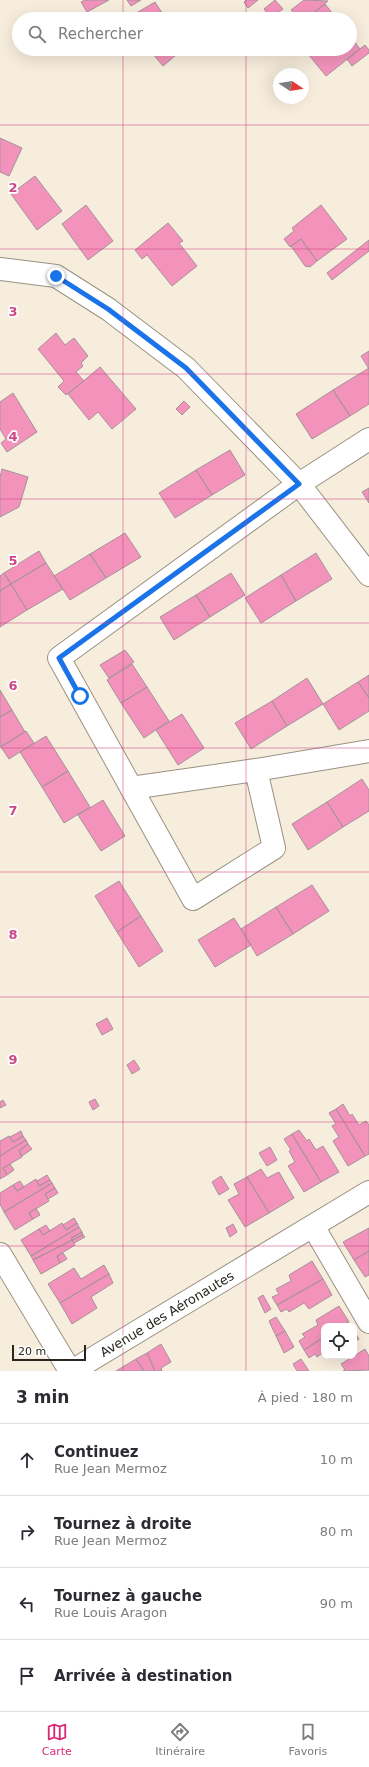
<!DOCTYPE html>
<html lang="fr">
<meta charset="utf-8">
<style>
:root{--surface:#fff;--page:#f2f2f3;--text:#2b2b33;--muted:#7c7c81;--line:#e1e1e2;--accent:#db2777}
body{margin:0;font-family:"DejaVu Sans",sans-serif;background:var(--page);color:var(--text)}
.controls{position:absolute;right:12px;bottom:12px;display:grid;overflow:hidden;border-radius:8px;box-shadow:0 4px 16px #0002}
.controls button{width:36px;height:36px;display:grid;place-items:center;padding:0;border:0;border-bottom:1px solid var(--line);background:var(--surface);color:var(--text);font:20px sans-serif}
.compass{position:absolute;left:273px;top:68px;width:36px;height:36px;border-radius:50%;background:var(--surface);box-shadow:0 4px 16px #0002;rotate:102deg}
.scale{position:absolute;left:12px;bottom:10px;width:74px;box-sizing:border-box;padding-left:4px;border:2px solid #29251f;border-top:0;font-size:11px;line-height:14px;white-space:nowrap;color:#29251f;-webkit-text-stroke:3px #fff;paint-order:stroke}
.stop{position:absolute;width:12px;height:12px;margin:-9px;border:3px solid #1a73e8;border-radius:50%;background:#fff}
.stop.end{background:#1a73e8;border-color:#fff;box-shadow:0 1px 4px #0008}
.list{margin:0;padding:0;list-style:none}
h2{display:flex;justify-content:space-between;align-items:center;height:52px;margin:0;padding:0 16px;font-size:17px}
h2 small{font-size:13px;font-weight:400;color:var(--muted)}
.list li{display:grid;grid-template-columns:26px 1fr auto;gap:12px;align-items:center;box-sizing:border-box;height:72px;padding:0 16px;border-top:1px solid var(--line)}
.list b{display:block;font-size:15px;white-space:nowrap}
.list p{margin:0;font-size:13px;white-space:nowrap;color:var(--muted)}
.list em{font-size:13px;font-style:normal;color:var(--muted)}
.icon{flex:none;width:22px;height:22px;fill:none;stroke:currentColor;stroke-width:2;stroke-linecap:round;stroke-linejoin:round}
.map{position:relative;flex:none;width:369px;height:1371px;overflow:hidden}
.search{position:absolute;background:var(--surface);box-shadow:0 4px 16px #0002;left:12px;right:12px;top:12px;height:44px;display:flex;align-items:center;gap:10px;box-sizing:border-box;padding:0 14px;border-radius:22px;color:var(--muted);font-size:15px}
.sheet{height:340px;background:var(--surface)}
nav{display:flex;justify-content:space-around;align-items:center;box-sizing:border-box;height:56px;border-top:1px solid var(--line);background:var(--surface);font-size:11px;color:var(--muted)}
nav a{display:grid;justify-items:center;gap:2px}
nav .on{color:var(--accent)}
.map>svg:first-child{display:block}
</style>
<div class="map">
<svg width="369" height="1371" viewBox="0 0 369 1371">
<rect width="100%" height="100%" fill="#f7eddd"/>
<path fill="#f393bb" stroke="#a59299" d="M85,0H109L87,12L81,2Z
M127,0H141L131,6Z
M246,0H258L248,8L244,2Z
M275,0L283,9L271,18L264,9Z
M304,0L328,1L306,19H287L286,17L293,12L291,10Z
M155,2L162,13L152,19H135L133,15Z
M325,4L337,19H306Z
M278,13L282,19H270L271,18Z
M350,36L360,49L326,76L304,49H350Z
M365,45L369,50V53L352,66L347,59Z
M159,49H181L182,50L163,66L153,54Z
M0,138L22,148L9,176L0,172Z
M35,176L62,211L37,230L11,194Z
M86,205L113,241L88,260L62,224Z
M321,205L347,239L317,261L301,239L290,247L284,239L294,231L292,228Z
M168,223L183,241L179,243L197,266L172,286L147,255L142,259L135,250Z
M301,239L317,261L310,267L305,266L291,246Z
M369,240V251L332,280L327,273Z
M56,333L65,345L74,338L88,356L81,363L83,366L76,372L84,381L66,395L58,387L64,381L38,349Z
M369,351V369L361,356Z
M100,367L136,409L112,429L98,412L89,420L68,394Z
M369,368V404L350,416L333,390Z
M333,390L350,416L312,439L296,414Z
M13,393L37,432L7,452L1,443L6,439L0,429V402Z
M184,401L190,407L182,415L176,409Z
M230,450L245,475L212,495L196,470Z
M2,469L28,477L19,507L0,517V477Z
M196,470L212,495L175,518L159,493Z
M369,488V503L362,492Z
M125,533L141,557L106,578L90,554Z
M39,551L46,563L11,584L4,573Z
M316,553L332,579L296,601L281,575Z
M90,554L106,578L70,600L54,576Z
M46,563L63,589L27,610L11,584Z
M4,573L11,584L0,591V576Z
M231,573L245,595L210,617L196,595Z
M281,575L296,601L261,623L245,598Z
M11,584L27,610L0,627V591Z
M196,595L210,617L174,640L160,617Z
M125,650L134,662L109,678L100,665Z
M132,664L147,687L121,703L107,680Z
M369,675V698L358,682Z
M307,678L323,704L287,726L272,701Z
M358,682L369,698V711L339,730L323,704Z
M147,687L169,721L144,738L121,703Z
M0,690L12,710L0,717Z
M272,701L287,726L251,749L235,723Z
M12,710L25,732L0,747V717Z
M182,714L204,748L178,765L156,730Z
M26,731L34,743L9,759L1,747Z
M46,736L68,771L42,787L20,752Z
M68,771L90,807L64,823L42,787Z
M362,779L369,790V811L343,827L327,802Z
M103,800L125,836L101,851L78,815Z
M327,802L343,827L308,850L292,824Z
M119,881L141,916L117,932L95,896Z
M312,885L329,911L293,934L276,907Z
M276,907L293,934L257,956L241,929Z
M141,916L163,951L139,967L117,932Z
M234,918L251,945L215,967L198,940Z
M107,1018L113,1029L102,1035L96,1024Z
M134,1060L140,1069L132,1074L127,1065Z
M95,1099L99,1106L93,1110L89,1102Z
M3,1100L6,1105L0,1108V1102Z
M343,1104L350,1116L352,1114L359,1125L366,1121L369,1125V1154L365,1156L336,1109Z
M336,1109L365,1156L348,1166L333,1141L339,1137L332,1126L336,1124L329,1113Z
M299,1130L307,1141L309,1139L316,1150L323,1146L339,1172L321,1182L292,1134Z
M21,1131L23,1136L13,1142L10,1137Z
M292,1134L321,1182L304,1192L288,1166L295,1162L289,1151L291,1150L284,1139Z
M9,1136L13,1142L23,1136L26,1140L0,1156V1141Z
M26,1140L28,1144L19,1151L22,1157L3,1168L7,1175L0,1179V1156Z
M28,1144L32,1149L22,1156L19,1151Z
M270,1147L277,1160L267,1166L259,1153Z
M10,1164L14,1170L7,1175L3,1168Z
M261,1169L267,1178L279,1172L294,1198L269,1213L247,1177Z
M47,1175L50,1180L39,1186L37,1181Z
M221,1176L229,1189L219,1195L212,1182Z
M247,1177L269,1213L245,1227L228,1200L239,1194L234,1184Z
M36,1179L39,1186L50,1180L52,1183L4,1212L0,1204V1193L13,1185L17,1191Z
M20,1181L24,1187L17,1191L13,1185Z
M52,1183L55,1188L45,1194L49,1201L29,1213L33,1219L15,1230L4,1212Z
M55,1188L58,1193L48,1199L45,1194Z
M36,1208L40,1215L33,1219L29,1213Z
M74,1218L77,1223L66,1230L63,1225Z
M62,1223L66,1230L77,1223L79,1227L31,1256L21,1240L39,1229L43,1235Z
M233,1224L237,1232L230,1237L226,1228Z
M46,1225L50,1231L43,1235L39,1229Z
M79,1227L82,1232L71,1238L72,1240L33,1260L31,1256Z
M369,1228V1251L354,1260L343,1242Z
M82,1232L83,1235L72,1240L71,1238Z
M83,1235L85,1237L74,1243L72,1240Z
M72,1240L75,1245L57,1256L60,1263L41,1274L33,1260Z
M369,1251V1275L365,1277L354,1260Z
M63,1253L67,1259L60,1263L57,1256Z
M312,1261L323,1279L277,1305L272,1297L279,1294L276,1289L291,1281L289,1275Z
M104,1265L109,1274L60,1303L48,1284L74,1268L81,1279Z
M109,1274L113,1283L91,1297L97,1308L72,1324L60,1303Z
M323,1279L332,1295L309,1309L304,1303L289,1312L287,1309L281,1312L277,1305Z
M263,1295L271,1309L265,1313L258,1298Z
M339,1306L349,1322L343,1326H324V1337L304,1350L299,1341L305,1337L302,1334L318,1325L316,1320Z
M276,1317L285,1331L276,1336L269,1321Z
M285,1331L294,1347L284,1353L276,1336Z
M354,1331L359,1339L354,1342Z
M324,1337V1352L317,1357L315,1354L309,1358L304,1350Z
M161,1344L171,1362L161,1368L162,1371H155L147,1353Z
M365,1349L369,1356V1370L343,1371L345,1370L341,1364Z
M147,1353L155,1371H144L136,1359Z
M136,1359L144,1371H116Z
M301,1359L309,1371H297L293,1364Z"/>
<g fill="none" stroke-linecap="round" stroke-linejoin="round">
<defs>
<path id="minor" d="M0,269L56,276L108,309L186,368L299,484L369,575
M256,770L274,848L193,899L59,658L299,484L369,439
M131,788L256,770L369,751
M313,1226L369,1322
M0,1254L70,1371
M72,1371L369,1192"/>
</defs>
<use href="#minor" stroke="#9a9182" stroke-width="24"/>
<use href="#minor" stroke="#fff" stroke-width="22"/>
</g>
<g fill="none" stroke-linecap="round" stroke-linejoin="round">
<path stroke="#1a73e8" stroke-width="5" d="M56,276L108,309L186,368L299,484L59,658L80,696"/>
</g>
<path fill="none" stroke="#cd4685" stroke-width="1" stroke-opacity="0.55" d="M123,0V19M246,0V19M123,49V1371M246,49V1371M0,125H369M0,249H369M0,374H369M0,499H369M0,623H369M0,748H369M0,872H369M0,997H369M0,1122H369M0,1246H369"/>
<g text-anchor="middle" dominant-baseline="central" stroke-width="3.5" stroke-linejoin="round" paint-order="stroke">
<g font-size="13" fill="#29251f" stroke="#fff">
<text transform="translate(167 1314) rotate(-31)">Avenue des Aéronautes</text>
</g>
</g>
<g font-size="13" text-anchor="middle" font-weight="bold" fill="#cd4685" stroke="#fff" stroke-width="3.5" stroke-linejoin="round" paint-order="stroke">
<text x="13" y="192">2</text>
<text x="13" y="316">3</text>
<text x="13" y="441">4</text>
<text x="13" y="565">5</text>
<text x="13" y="690">6</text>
<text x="13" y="815">7</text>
<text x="13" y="939">8</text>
<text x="13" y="1064">9</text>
</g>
</svg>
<div class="controls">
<button><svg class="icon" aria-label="locate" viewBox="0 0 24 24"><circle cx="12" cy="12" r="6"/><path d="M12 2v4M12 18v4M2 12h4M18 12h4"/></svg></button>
</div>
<svg class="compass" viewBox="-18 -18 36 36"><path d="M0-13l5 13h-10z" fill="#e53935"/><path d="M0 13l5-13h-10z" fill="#7c7c81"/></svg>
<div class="scale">20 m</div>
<div class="stop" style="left:80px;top:696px"></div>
<div class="stop end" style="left:56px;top:276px"></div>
<div class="search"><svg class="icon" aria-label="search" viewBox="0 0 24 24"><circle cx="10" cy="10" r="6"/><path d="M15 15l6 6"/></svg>Rechercher</div>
</div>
<section class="sheet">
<h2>3 min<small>À pied · 180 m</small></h2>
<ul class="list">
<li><svg class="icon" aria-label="ahead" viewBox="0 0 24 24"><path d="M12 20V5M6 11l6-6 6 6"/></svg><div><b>Continuez</b><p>Rue Jean Mermoz</p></div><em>10 m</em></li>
<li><svg class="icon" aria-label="right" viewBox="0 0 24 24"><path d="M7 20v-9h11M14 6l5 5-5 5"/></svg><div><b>Tournez à droite</b><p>Rue Jean Mermoz</p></div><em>80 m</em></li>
<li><svg class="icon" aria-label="left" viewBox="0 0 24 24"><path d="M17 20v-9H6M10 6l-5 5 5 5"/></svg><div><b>Tournez à gauche</b><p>Rue Louis Aragon</p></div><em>90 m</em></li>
<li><svg class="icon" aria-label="arrive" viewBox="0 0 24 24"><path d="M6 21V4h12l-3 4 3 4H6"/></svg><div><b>Arrivée à destination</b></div></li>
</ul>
</section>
<nav>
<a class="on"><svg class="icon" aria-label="map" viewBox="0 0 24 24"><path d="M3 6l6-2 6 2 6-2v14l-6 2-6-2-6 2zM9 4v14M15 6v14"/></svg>Carte</a>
<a><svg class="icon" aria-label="directions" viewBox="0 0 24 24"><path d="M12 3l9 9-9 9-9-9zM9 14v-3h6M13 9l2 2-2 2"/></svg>Itinéraire</a>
<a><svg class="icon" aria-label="saved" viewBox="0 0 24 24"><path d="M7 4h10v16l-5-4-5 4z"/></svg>Favoris</a>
</nav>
